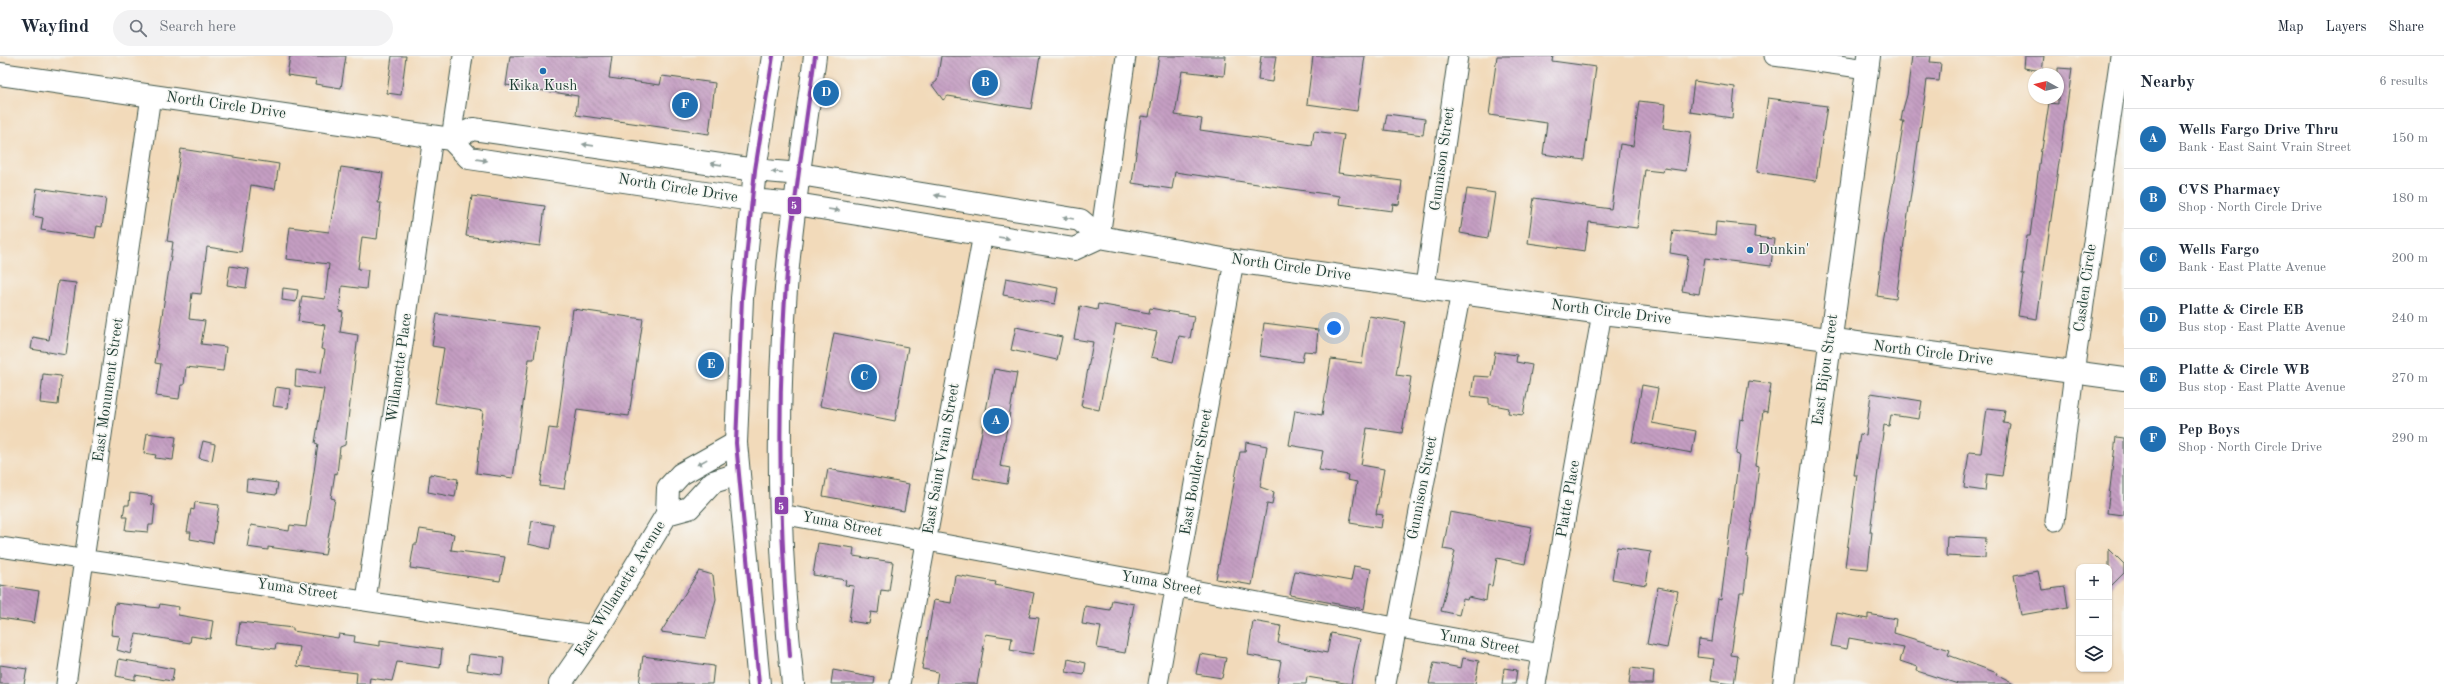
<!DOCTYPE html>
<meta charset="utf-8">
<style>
:root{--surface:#fff;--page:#f2f2f3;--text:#1f2937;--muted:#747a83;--line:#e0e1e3;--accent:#1f6fb2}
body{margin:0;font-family:"Old Standard TT",serif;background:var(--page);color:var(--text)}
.controls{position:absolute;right:12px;bottom:12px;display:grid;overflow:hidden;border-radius:8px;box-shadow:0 1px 3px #0004}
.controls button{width:36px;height:36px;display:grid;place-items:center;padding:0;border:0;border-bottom:1px solid var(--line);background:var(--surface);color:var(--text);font:20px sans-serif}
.compass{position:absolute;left:2028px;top:12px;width:36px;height:36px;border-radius:50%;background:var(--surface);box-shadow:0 1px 3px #0004;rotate:278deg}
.you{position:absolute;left:1334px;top:272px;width:14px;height:14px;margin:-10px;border:3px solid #fff;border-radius:50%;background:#1a73e8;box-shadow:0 0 0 6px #1a73e833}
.badge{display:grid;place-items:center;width:26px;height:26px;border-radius:50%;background:var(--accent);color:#fff;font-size:13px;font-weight:700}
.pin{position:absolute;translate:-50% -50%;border:2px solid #fff;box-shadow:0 1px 4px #0006}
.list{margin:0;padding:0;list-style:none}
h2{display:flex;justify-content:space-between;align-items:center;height:52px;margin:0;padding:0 16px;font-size:17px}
h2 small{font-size:13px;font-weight:400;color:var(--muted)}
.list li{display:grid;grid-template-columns:26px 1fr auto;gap:12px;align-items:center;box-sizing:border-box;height:60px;padding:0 16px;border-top:1px solid var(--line)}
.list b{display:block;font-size:15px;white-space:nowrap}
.list p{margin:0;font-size:13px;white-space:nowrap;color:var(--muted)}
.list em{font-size:13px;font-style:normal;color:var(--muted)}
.icon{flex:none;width:22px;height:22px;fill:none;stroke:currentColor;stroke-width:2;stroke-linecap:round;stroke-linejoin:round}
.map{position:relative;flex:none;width:2124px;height:628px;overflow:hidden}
header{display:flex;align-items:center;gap:24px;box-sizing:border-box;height:56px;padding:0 20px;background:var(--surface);border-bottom:1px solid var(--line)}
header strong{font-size:19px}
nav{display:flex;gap:22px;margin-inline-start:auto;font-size:14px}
.search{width:280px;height:36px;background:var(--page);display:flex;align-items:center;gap:10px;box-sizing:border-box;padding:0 14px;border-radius:22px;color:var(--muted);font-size:15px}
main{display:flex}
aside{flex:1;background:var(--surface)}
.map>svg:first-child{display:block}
</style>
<header>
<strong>Wayfind</strong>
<div class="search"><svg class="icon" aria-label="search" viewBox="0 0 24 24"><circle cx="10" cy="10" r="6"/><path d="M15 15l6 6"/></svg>Search here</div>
<nav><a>Map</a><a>Layers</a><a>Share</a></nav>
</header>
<main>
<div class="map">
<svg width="2124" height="628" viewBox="0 0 2124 628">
<defs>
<pattern id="building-back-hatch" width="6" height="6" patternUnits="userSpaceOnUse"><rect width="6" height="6" fill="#c59ec2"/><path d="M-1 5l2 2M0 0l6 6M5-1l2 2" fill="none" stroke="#9f829e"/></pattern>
</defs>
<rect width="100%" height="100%" fill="#f6f6f2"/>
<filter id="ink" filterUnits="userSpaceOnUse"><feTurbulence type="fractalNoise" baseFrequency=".025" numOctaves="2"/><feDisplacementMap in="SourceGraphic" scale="8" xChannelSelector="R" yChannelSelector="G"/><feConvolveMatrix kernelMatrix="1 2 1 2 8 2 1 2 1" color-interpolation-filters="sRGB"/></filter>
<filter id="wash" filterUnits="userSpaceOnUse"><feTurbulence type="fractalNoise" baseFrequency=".012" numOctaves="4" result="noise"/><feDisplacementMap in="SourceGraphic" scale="16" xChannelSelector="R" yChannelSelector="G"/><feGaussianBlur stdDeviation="0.9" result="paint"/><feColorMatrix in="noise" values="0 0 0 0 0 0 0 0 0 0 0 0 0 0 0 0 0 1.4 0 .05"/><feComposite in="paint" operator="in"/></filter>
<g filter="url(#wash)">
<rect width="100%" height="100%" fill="#f2daba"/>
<g id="blocks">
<path fill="url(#building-back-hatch)" d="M290,0H346L341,32L315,28L316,23L287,19Z
M392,0H406L401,39L387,37Z
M510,0H612L609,22L660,29L662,20L715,27L709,78L576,59L578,40L506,29Z
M941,0H1040L1031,53L948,40L943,44L932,29L937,25Z
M1159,0H1226L1224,20L1182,15L1175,59L1202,63L1200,74L1312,90L1314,75L1344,79L1338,117L1402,125L1399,149L1393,148L1392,155L1339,148L1340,140L1175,116L1172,133L1132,127L1141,60L1149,61Z
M1261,0H1276L1272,26L1258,24Z
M1313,0H1365L1357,55L1307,48Z
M1497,0H1553L1552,5L1596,11L1584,104L1543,98L1547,67L1489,59Z
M1912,0H1931L1930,6L1941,7L1939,25L1927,24L1896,243L1877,240L1883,189L1904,65H1901L1903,53L1907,39Z
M2025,0H2044L2042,15L2024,12Z
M2058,12L2072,13L2037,263L2018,260L2024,218H2022L2027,180H2030L2041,93H2042L2049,47L2058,48Z
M1694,25L1735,31L1732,62L1690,56Z
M1768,42L1827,50L1816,125L1757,116Z
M1639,45L1666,48L1663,72L1691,76L1686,115L1664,112L1663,116L1645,114L1637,172L1589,166L1585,195L1528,187L1534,142L1611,153L1620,88L1633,90Z
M1387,58L1425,63L1423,79L1384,74Z
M181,93L279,108L275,133L251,129L241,196L207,191L201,238L192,237L189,263L205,265L201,288L226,291L223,315L186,311L184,329H181L179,343L156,340L161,308L155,307L173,186L167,185Z
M341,111L383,117L378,147H381L377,183L362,181L358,213L368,214L366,233L342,230L339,255L343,256L340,276L358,279L345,389L340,391L337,418L335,417L331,442L335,443L325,499L268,491V494L247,491L251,469L289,475L290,469L306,471L318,388L315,387L324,333L295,330L296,314L321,317L325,294L321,293L325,269L298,265L302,240L325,243L329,208L286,203L290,171L329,176Z
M37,132L106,142L102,171L97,170L95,182L41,174L43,162L33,160Z
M1467,133L1495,137L1488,182L1460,177Z
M472,140L545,150L540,190L466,180Z
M1716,166L1755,170L1754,181L1774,183L1771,210L1705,202L1699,238L1682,235L1688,200L1670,197L1673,174L1715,179Z
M230,210L249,213L246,232L227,229Z
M1006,222L1058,232L1055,248L1003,239Z
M58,225L76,227L66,299L31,293L33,281L49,284Z
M283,232L298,234L296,246L282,244Z
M1098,248L1149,257L1150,252L1194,260L1190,282L1179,280L1173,306L1151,301L1157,276L1116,268L1099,354L1081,350L1093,286L1074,283L1080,250L1097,254Z
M573,253L643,263L629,360L577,353L564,433L540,430L549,372L557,373Z
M437,258L538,271L534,303H529L513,422L476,417L483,355L435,347L444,292L432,290Z
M1369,260L1405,266L1396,319L1411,321L1402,377L1367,372L1361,409L1384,413L1376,458L1383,459L1381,472L1350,467L1357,426L1347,424L1348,419L1319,414L1323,395L1289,389L1295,354L1322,359L1331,303L1362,307Z
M1264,267L1318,274L1316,296L1304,295L1302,306L1260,300Z
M1016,271L1062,281L1057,304L1011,294Z
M834,277L908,291L895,365L820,350Z
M1495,296L1517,299L1516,306L1532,309L1523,359L1508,357L1509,352L1489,348V342L1471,340L1474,320L1491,321Z
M994,313L1017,317L1000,410L1010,412L1007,428L973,422Z
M43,318L61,320L58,349L40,347Z
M1749,325L1771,328L1767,356L1763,355L1756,409L1759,410L1755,445L1746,501H1748L1744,537H1740L1731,599L1738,600L1734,628H1731L1711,625L1714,603L1697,601L1699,583L1712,585L1718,543L1721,544L1739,399L1736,398L1740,363L1743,364Z
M1642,329L1658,332L1652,367L1696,375L1692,397L1632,386Z
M276,331L290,333L288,352L273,350Z
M1871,337L1922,345L1919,363L1891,359L1889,370L1884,369L1870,476H1872L1868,513L1845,511L1857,419H1854L1860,378L1866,379Z
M1987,352L2005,354L2003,367L2010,368L2002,420L1987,418L1985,435L1964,432L1969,396L1981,397Z
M147,377L176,381L173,404L155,402L156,399L144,397Z
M2116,381L2124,382V459L2107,457Z
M203,385L215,388L212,405L199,402Z
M1246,386L1267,390L1260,431L1274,436L1272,449L1267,448L1252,529L1216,523L1240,396H1245Z
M828,413L909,428L904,455L823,440Z
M430,418L458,423L455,441L428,436Z
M247,423L278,427L276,439L246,435Z
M130,437L152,440L151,448L155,449L153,469H149L148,476L125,474L127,461H123L125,449H129Z
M195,446L219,449L213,487L190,483L191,476H187L191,453L194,454Z
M1450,456L1532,471L1525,508L1497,502L1492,530L1488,529L1486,545L1468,541L1467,544L1463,543L1459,559L1441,555L1455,495L1443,493Z
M532,465L554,469L550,493L528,488Z
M420,473L454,478L451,494L505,501L500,525L410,512L414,488H417Z
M1947,480L1986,482L1985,502L1946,500Z
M818,487L854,492L853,500L893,506L889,535L881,534L878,557L871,556L869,568L849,565L854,530L845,529L846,524L813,519Z
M1617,491L1651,496L1646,529L1612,523Z
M2109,493L2124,508V517L2109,532Z
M1354,510L1371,513L1364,553L1290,539L1295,515L1351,525Z
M699,515L713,519L716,543L706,582L661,576Z
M2038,515L2042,534L2065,531L2068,551L2021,559L2014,519Z
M955,519L996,526L995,529L1034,537L1029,561L1039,562L1033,598L1010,594L1012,582L986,578L977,628H936L938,616L922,613L934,544L951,547Z
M0,529L39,535L34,567L0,562Z
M1658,531L1678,535L1667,592L1647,588Z
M1112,544L1134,548L1125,597L1097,592L1101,571L1082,568L1085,550L1110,554Z
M115,547L159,552L160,548L179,551L178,559L213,565L210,583L191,580L190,587L136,578L131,598L117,594L120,580L111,579Z
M1837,557L1868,563V558L1896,563L1894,577L1950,594L1948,599L1997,617L1996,619L2014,628H1958L1917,615L1918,611L1900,605L1904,592L1849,582L1847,593L1831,590Z
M1253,565L1281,570L1278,587L1327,597L1331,577L1360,583L1351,628L1307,621L1306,628H1277L1281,605L1248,599Z
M240,566L293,572V575L338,582L339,578L355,580L354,586L380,590V584L442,593L440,612L397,606L392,625L370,622L369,628H356L357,617L297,610L300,591L276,588L275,593L237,588Z
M469,598L504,602L502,619L467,614Z
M1200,598L1226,602L1222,622L1196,618Z
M643,600L714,610L712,628H639Z
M1463,602L1479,605L1475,628H1429L1434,607L1461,612Z
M119,603L174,613L172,625L135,619V624L116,620Z
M1068,603L1086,607L1084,619L1066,616Z
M0,609L27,613L24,628H0Z
M1504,612L1517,614L1515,628H1502Z
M1631,612L1654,615L1653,628H1629Z
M833,614L875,622L874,628H831Z"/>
</g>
</g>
<g filter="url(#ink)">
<use href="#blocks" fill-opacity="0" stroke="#3f5548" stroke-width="1"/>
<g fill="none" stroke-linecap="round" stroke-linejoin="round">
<defs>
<path id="minor" d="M1774,0L1867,13
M451,83L463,0
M1100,181L1126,0
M1425,230L1458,0
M781,458L1541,598
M2055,465L2074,317L2120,0
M0,491L594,579
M366,544L433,81
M66,628L151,40
M900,628L983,178
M1158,628L1234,205
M1386,628L1461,236
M1536,628L1602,257"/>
<path id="tertiary" d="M667,458L689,452L713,426L738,418
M560,628L594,579L667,458L668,432L681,418L736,387
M1784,628L1869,0"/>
<path id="primary" d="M0,18L451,83L473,73L755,114L800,118L1080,164L1100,181L1234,205L1602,257L1798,279L2124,323
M451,83L469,102L752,144L796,148L1074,193L1100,181
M759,628L736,387L742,242L755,114L773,0
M793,628C778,497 776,364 786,233C792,155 805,77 815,0"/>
</defs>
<use href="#minor" stroke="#3f5548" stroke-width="21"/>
<use href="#tertiary" stroke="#3f5548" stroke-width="24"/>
<use href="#primary" stroke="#3f5548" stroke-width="24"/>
<use href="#minor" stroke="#fff" stroke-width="19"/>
<use href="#tertiary" stroke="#fff" stroke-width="22"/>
<use href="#primary" stroke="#fff" stroke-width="22"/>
<defs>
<path id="bus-1" d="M790,600C779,469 776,336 788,204C795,136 806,68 815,0
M759,628L736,387L742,242L755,114L773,0"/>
</defs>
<use href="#bus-1" stroke="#f6f6f2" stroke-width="7"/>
<use href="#bus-1" stroke="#8e44ad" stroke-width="4"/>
</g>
<defs><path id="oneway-solid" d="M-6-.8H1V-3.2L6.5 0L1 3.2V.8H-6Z"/></defs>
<g fill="#8f9e9a">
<use href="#oneway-solid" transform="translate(588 89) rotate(-172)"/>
<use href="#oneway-solid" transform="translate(482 104) rotate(8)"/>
<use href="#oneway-solid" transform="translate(716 108) rotate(-172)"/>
<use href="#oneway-solid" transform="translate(777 116) rotate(-175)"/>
<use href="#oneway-solid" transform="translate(940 140) rotate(-171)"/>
<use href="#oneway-solid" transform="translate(834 154) rotate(9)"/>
<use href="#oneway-solid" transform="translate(1068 162) rotate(-170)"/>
<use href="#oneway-solid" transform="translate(1004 182) rotate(9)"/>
<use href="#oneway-solid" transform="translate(702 406) rotate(151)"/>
</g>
</g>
<g fill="#1f6fb2" stroke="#f6f6f2" stroke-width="1.5">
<circle cx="543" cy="15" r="4"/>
<circle cx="1750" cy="194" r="4"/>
</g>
<g text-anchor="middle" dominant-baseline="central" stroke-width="3" stroke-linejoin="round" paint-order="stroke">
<g font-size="15" fill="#1f3d34" stroke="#f6f6f2">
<text x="543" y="30">Kika Kush</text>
<text x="1758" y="194" text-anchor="start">Dunkin'</text>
</g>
<g font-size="15" fill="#1f3d34" stroke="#f6f6f2">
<text transform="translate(226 50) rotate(8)">North Circle Drive</text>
<text transform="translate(1443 103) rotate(-82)">Gunnison Street</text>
<text transform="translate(678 133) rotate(9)">North Circle Drive</text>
<text transform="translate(1291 212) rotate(8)">North Circle Drive</text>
<text transform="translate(2086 232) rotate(-82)">Casden Circle</text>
<text transform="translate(1611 257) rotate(7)">North Circle Drive</text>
<text transform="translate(1933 298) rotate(7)">North Circle Drive</text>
<text transform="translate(400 312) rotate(-82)">Willamette Place</text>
<text transform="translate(1826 314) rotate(-82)">East Bijou Street</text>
<text transform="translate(109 334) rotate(-82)">East Monument Street</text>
<text transform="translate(942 403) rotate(-80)">East Saint Vrain Street</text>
<text transform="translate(1197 416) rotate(-80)">East Boulder Street</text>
<text transform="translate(1423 432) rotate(-79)">Gunnison Street</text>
<text transform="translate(1569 443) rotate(-80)">Platte Place</text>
<text transform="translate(842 469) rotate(11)">Yuma Street</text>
<text transform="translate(1161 528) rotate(10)">Yuma Street</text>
<text transform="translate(621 533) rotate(-58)">East Willamette Avenue</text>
<text transform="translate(297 534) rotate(8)">Yuma Street</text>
<text transform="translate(1479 587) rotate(10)">Yuma Street</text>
</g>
</g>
<g stroke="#f6f6f2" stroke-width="1.5">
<rect x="787" y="140" width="15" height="19" rx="4" fill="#8e44ad"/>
<rect x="774" y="440" width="15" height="19" rx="4" fill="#8e44ad"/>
</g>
<g font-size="11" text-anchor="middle" font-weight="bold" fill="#fff">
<text x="794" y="153">5</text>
<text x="781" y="454">5</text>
</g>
</svg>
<div class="controls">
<button>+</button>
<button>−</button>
<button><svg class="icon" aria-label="layers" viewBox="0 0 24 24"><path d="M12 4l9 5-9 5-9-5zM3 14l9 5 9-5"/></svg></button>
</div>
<svg class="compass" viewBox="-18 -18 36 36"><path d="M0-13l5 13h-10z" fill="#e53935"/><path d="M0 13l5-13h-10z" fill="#747a83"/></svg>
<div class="you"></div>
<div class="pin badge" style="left:996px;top:365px">A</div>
<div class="pin badge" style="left:985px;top:27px">B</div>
<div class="pin badge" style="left:864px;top:321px">C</div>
<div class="pin badge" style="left:826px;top:37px">D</div>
<div class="pin badge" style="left:711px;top:309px">E</div>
<div class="pin badge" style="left:685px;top:49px">F</div>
</div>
<aside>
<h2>Nearby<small>6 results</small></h2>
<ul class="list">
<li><span class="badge">A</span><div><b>Wells Fargo Drive Thru</b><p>Bank · East Saint Vrain Street</p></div><em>150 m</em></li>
<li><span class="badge">B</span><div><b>CVS Pharmacy</b><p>Shop · North Circle Drive</p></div><em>180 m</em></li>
<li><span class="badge">C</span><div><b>Wells Fargo</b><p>Bank · East Platte Avenue</p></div><em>200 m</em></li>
<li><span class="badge">D</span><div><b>Platte &amp; Circle EB</b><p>Bus stop · East Platte Avenue</p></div><em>240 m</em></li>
<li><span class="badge">E</span><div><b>Platte &amp; Circle WB</b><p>Bus stop · East Platte Avenue</p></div><em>270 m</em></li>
<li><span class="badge">F</span><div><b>Pep Boys</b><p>Shop · North Circle Drive</p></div><em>290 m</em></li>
</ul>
</aside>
</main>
